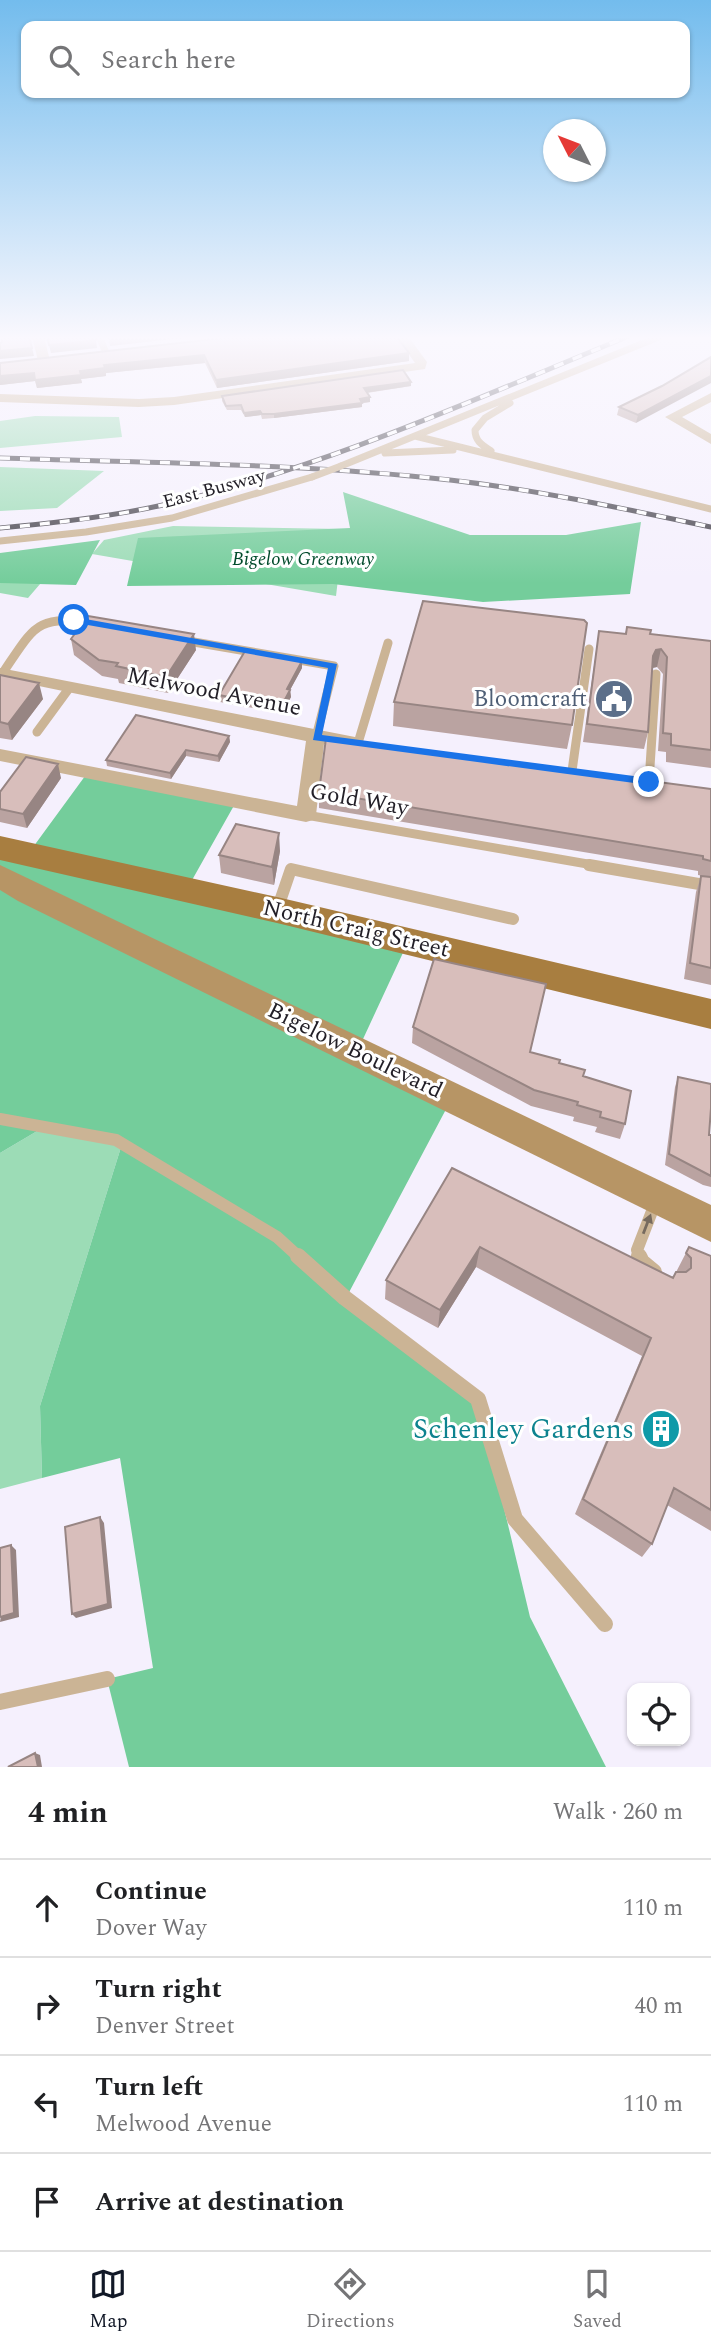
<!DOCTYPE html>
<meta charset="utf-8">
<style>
:root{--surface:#fff;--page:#f6f6f6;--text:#202124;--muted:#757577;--line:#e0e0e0;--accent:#111827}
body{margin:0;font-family:Spectral,serif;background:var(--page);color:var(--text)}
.controls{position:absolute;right:21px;bottom:21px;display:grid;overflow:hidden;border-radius:14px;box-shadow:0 2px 5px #0004}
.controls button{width:63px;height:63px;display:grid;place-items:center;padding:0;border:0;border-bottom:2px solid var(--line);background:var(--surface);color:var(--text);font:35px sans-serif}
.compass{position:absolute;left:543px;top:119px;width:63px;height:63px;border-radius:50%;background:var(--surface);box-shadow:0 2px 5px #0004;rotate:312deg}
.stop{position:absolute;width:21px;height:21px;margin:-16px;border:5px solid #1a73e8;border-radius:50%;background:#fff}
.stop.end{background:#1a73e8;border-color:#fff;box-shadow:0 2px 7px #0008}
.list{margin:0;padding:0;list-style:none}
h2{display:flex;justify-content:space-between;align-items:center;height:91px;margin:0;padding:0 28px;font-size:30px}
h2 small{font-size:23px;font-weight:400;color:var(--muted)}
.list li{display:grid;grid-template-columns:46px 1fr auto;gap:21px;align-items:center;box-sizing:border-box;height:98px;padding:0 28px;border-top:2px solid var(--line)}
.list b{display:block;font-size:26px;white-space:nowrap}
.list p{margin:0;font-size:23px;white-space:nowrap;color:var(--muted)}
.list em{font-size:23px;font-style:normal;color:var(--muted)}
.icon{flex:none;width:38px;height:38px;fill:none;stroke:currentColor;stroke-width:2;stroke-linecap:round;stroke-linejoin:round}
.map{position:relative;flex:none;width:711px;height:1767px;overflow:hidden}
.search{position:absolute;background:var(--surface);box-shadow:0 2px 5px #0004;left:21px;right:21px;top:21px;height:77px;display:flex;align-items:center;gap:18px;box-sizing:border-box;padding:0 24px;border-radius:14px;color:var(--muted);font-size:26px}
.sheet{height:483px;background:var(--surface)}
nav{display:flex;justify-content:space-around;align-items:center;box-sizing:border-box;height:98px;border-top:2px solid var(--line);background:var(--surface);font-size:19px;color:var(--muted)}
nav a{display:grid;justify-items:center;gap:4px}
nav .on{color:var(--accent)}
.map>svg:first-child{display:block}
</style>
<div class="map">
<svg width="711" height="1767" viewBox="0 0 711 1767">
<rect width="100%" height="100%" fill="#f5f0fd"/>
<path fill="#9cdcb6" d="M35,416L119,417L122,437L0,448V421Z
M0,467L104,471L57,508L0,511Z
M173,526L344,529L336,596L92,554L104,540Z
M0,560L59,562L28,598L0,593Z
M44,1127L122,1144L40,1406L42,1478L0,1489V1153Z"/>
<path fill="#74cd9b" d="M343,492L470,535H566L641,522L630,594L483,602L333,584L127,586L138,538L350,528Z
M100,540L76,585L0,583V553Z
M88,772L236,802L187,889L408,942L357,1052L452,1098L346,1298L478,1399L530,1617L606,1767H129L107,1679L153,1668L120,1458L42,1478L40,1406L122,1144L44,1127L0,1153V848L28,854Z"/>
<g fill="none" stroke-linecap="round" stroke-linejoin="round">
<path stroke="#cbb495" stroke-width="7" d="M99,336L106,353
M415,436L711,509
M491,451C482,445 475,441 475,430L485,418L510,403
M385,453L453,450
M341,466L661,336
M0,541L86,532L172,518L312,477"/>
<path stroke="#cbb495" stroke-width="9" d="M182,640L334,666L316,737
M2,674C35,626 35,614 97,624
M37,732L70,687
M358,743L388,643
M572,771L589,649
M649,782L656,674
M306,815L599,866"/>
<path stroke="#cbb495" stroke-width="12" d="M589,865L711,886
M277,910L291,869L513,919
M0,1119L116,1140L277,1237L300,1258
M640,1258L637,1250L656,1201"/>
<path stroke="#cbb495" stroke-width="16" d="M298,1256L345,1298L478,1399L515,1519L605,1624
M639,1256L642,1262L654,1272
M0,1702L107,1679"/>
<path fill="#cbb495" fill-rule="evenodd" d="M32,336H44L50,361L48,364L44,365L38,361Z
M396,336H408L427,362L425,369L174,405L139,407L0,402V394L139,399L174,397L415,363Z
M711,393V402L682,417L711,434V444L665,417Z
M0,668L355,737L362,739L364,743L362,747L355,749L324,744L316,815L313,820L306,822L0,761V749L297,806L306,741L0,678Z"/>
<path fill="#b79565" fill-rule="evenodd" d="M0,865L711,1205V1242L18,901L0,890Z"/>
<path fill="#a87e40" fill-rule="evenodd" d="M0,836L277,897L711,999V1029L277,923L0,860Z"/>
<defs>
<path id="rail" d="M0,458C150,463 301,463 450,480C538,490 625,509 711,527
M0,528C55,523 110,517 163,505C325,468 477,398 629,336"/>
</defs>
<use href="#rail" stroke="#47444d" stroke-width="5"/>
<use href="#rail" stroke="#fff" stroke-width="3.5" stroke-dasharray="10" stroke-linecap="butt"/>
<path stroke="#cbb495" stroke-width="7" d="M312,477L341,466"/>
</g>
<path fill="#baa3a1" d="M242,336L409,353V361L217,388L205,363L106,373V376L81,379L82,383L37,388L35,381L0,385V363Z
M411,386L367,393L370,397V402L362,403V407L274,418L262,419L261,415L245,417L241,410H227L222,401V396Z
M662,386L636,423L617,415L619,407Z
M627,627L650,634L711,641V768L666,762V752L658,751L663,674L657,667L652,668L648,732L644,749L583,742L599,631L625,634Z
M71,639L196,650L168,693L119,683L118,679L102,676L74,655Z
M302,661V668L290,690L291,697L282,713L220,702L219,695Z
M0,675L43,699L12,740L0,738Z
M394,702L572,725L567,749L393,726Z
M229,736L230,742L219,762L186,756L171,779L107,766L106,760Z
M61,778L27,828L0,822V792Z
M711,789V985L684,979L696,892L701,876L708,877L698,875V871L319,808V792Z
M280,851L274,885L221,873L219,855Z
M413,1027L531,1052L559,1063L583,1076L625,1124L620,1139L595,1132L597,1127L573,1121L574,1117L531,1106L412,1043Z
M678,1077L709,1135H711V1187L703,1185L665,1165L675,1087Z
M452,1168L673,1278L689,1247L711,1256V1531L667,1505L652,1544L642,1557L575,1514L642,1356L476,1267L438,1328L385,1299L386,1280Z"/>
<path fill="#978583" d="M133,336H201L110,346L109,338Z
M96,340L97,348L51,353L49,345Z
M32,348L34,356L0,359V351Z
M409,353V361L217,388L216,380Z
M204,355L205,363L106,373V376L81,379L82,383L37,388L35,380L104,365Z
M34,373L35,381L0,385V376Z
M711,376V383L636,423L638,415Z
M411,382V386L364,393V388Z
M370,397V402L362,403V407L274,418V414Z
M260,411L261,415L245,417L244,413Z
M194,634L196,650L168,693L166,677Z
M661,649L657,667L652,668L653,656L656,650Z
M302,661V668L290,690L291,697L282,713L281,707L287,689Z
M39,683L43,699L12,740L8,724Z
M229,736L230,742L219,762L218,756Z
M186,750V756L171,779L170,773Z
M58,764L61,778L27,828L23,814Z
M279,833L280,851L274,885L272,867Z
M480,1247L476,1267L438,1328L440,1310Z
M100,1517L104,1523L112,1608L76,1618L72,1614Z
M11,1545L16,1550L19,1617L0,1622Z
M35,1753L40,1755L42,1767H38Z"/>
<path fill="#d8bebb" stroke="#978583" stroke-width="2" d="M5,336H29L32,348L0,351V343L2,342V338H5Z
M47,336H94L96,340L49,345Z
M108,336H133L109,338Z
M242,336H396L409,353L216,380L204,355L104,365L105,368L80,371L81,375L35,380L34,373L0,376V363Z
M711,357V376L638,415L619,407L662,386Z
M403,370L411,382L364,388L370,397L360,399L362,403L274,414H262L260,411L244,413L241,405L226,406L222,396Z
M423,601L584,620L587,623L572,725L394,702Z
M88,616L194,634L166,677L116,666L118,663L99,660L71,639Z
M627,627L651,630L650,634L711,641V750L671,745V734L663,733L667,657L661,649L656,650L653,656L648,732L587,724L599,631L626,634Z
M245,651L302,661L287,689L290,690L281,707L219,695Z
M0,675L39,683L8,724L0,722Z
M136,715L229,736L218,756L186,750L170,773L106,760Z
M326,738L711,789V861L703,859V856L319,792Z
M26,757L58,764L23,814L0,809V792Z
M236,824L279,833L272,867L219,855Z
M701,876L711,877V968L690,963Z
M434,959L546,984L530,1052L560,1060L559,1063L585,1070L583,1076L631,1091L625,1124L600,1117L601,1112L577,1105L578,1102L534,1090L413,1027Z
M678,1077L711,1084V1108L709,1135H711V1176L669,1154Z
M452,1168L673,1278L676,1272H686L691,1268V1258L686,1253L689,1247L711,1256V1510L674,1488L652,1544L583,1499L651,1338L480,1247L440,1310L386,1280Z
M100,1517L108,1604L72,1614L65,1527Z
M11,1545L14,1613L0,1617V1548Z
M35,1753L38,1767H8Z"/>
<defs><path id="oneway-solid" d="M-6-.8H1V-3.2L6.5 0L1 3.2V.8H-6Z" transform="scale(1.75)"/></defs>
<use fill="#766a5e" href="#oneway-solid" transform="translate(647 1224) rotate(-69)"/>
<linearGradient id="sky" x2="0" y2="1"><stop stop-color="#73bced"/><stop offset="0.58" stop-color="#faf8fe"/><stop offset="1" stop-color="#faf8fe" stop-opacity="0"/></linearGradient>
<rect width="711" height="583" fill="url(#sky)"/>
<path fill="#1a73e8" d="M74,617L337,664L322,735L649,778L654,782L649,785L313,740L328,668L71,622L69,620Z"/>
<defs>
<symbol id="civic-disc" viewBox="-11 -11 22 22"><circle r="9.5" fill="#5c6f8a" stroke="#fff"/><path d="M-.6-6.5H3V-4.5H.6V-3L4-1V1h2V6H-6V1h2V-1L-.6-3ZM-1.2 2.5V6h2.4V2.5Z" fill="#fff"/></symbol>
<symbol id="building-disc" viewBox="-11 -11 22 22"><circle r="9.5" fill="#0f9aa8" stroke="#fff"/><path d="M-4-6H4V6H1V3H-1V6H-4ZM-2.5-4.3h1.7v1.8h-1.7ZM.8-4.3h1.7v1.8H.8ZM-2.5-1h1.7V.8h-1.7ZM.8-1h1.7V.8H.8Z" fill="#fff"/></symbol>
</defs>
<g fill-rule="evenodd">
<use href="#civic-disc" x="592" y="677" width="44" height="44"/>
<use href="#building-disc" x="639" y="1407" width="44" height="44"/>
</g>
<g text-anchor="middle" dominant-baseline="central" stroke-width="6" stroke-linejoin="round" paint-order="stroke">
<g font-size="19" fill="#221f27" stroke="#fff">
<text transform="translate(214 489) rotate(-15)">East Busway</text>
</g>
<g font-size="19" font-style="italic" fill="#004a2b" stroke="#fff">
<text x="303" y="559">Bigelow Greenway</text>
</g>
<g font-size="23" fill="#221f27" stroke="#fff">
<text transform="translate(214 692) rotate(11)">Melwood Avenue</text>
<text transform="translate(359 800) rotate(10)">Gold Way</text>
<text transform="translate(356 929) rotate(13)">North Craig Street</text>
<text transform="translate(355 1051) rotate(26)">Bigelow Boulevard</text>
</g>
<g font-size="23" fill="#4e5e75" stroke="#fff" text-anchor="end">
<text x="587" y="699">Bloomcraft</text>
</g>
<g font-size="28" fill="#0d838f" stroke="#fff" text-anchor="end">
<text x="634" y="1429">Schenley Gardens</text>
</g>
</g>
</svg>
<div class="controls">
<button><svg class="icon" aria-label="locate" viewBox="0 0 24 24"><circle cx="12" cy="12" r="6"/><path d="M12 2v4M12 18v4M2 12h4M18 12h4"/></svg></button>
</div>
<svg class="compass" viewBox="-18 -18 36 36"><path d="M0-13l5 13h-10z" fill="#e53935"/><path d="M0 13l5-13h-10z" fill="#757577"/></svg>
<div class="stop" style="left:74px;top:620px"></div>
<div class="stop end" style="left:649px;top:782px"></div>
<div class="search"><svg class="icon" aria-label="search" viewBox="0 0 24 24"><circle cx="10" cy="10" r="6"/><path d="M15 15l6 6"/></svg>Search here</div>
</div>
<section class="sheet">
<h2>4 min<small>Walk · 260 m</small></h2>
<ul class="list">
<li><svg class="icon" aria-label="ahead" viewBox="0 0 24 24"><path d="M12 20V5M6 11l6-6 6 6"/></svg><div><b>Continue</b><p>Dover Way</p></div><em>110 m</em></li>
<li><svg class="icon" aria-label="right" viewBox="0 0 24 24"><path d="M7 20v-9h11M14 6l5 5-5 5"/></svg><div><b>Turn right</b><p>Denver Street</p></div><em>40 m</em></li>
<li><svg class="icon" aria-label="left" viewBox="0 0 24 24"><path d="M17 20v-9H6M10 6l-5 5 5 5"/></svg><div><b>Turn left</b><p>Melwood Avenue</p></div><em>110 m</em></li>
<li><svg class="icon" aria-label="arrive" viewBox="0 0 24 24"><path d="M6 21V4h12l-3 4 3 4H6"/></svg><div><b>Arrive at destination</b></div></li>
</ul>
</section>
<nav>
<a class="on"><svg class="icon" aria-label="map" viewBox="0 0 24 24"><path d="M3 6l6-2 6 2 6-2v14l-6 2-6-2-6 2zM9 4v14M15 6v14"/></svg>Map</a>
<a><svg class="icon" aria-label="directions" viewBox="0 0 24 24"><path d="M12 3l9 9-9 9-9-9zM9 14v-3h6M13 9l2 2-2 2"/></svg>Directions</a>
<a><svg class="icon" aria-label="saved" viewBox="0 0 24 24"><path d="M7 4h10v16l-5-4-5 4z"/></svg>Saved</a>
</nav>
